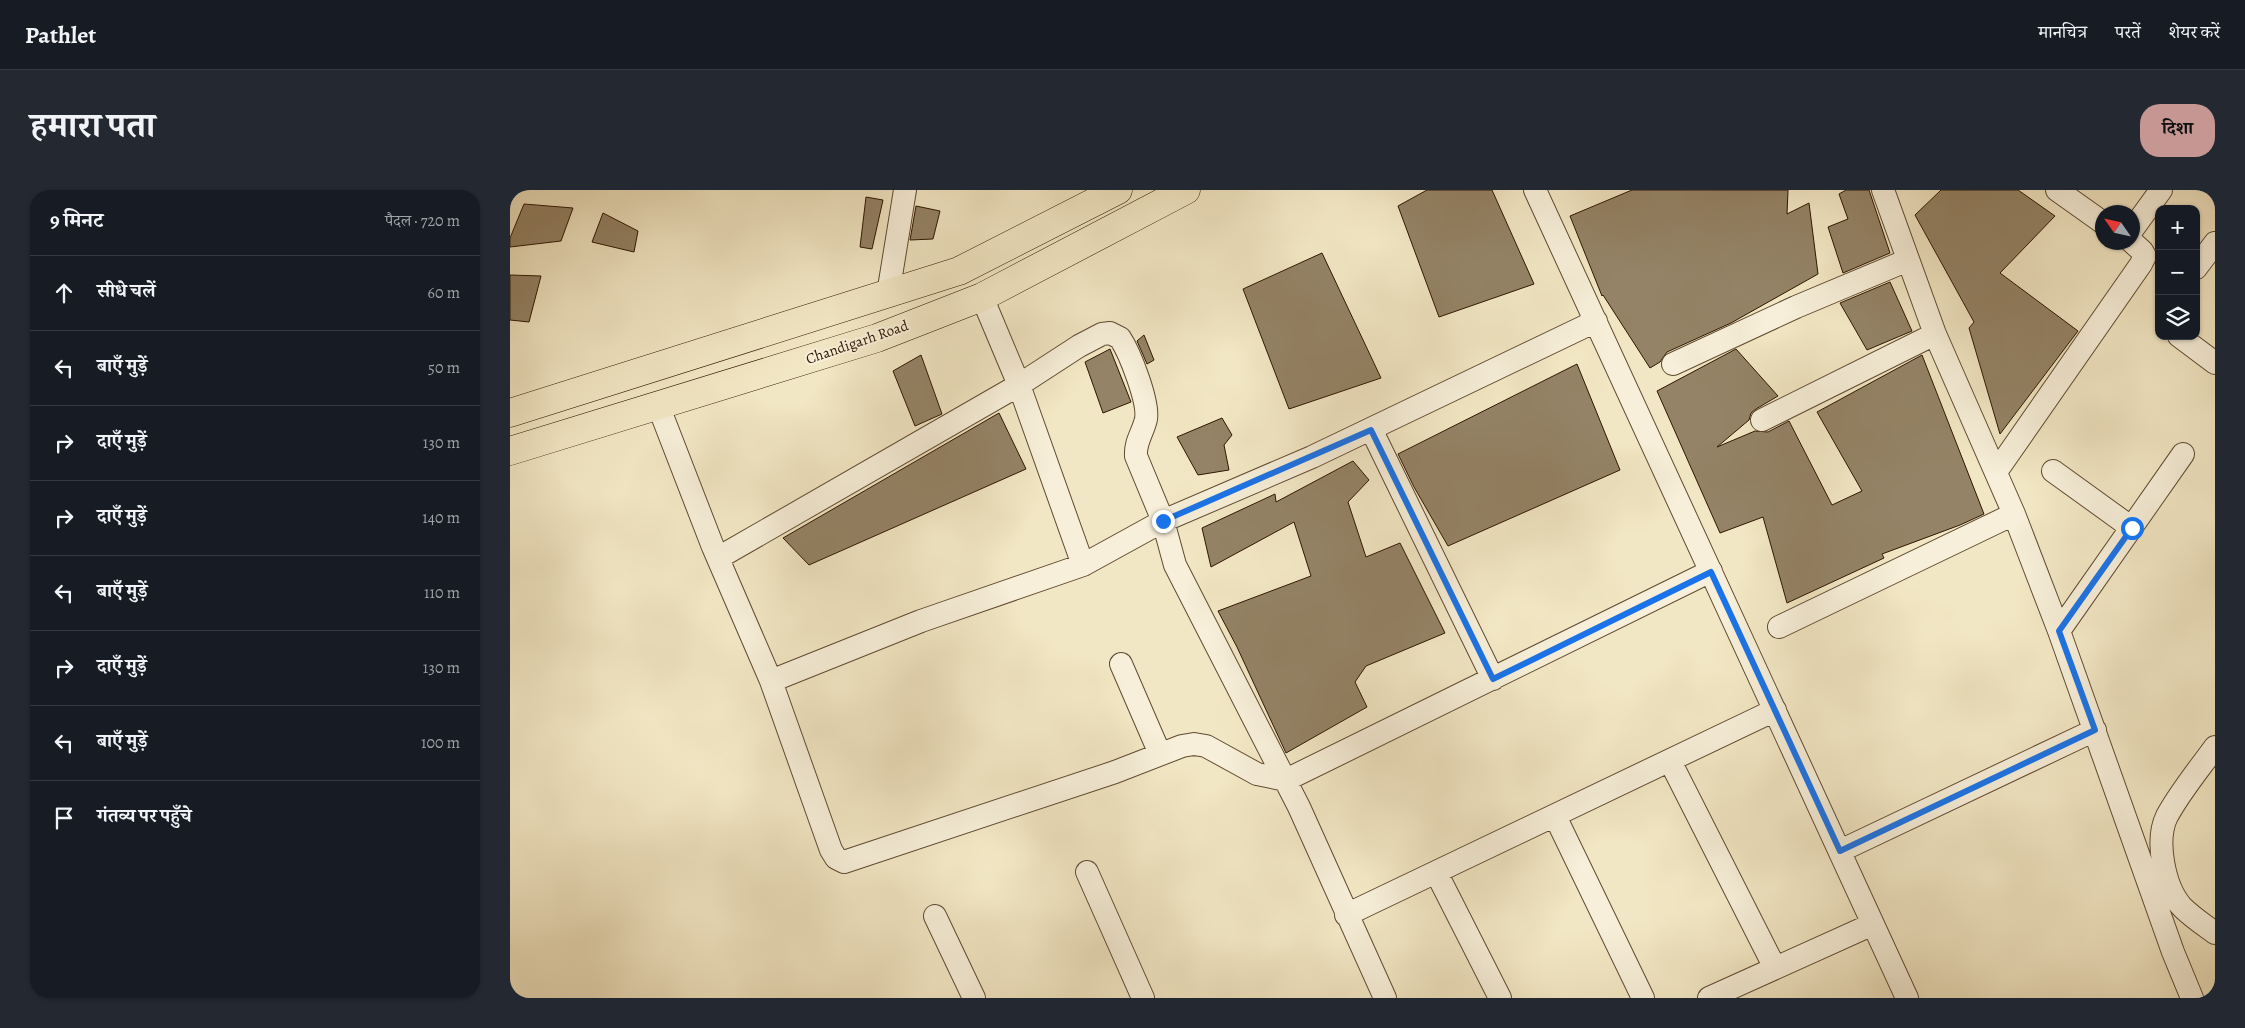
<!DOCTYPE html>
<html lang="hi">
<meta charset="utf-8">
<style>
:root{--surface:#171b24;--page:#242831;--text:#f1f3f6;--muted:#9ea1a6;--line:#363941;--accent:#c59692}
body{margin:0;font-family:Alegreya,"Noto Serif Devanagari",serif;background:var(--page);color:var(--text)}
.controls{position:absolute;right:15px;top:15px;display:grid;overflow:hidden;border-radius:10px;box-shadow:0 1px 4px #0004}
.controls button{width:45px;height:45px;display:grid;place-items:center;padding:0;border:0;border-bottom:1px solid var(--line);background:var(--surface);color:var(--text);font:25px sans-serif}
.compass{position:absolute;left:1585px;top:15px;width:45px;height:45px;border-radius:50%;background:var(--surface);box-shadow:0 1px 4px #0004;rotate:304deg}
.stop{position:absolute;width:15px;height:15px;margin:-11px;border:4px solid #1a73e8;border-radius:50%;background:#fff}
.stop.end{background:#1a73e8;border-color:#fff;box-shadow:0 1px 5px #0008}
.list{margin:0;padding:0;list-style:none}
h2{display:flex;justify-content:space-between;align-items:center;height:65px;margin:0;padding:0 20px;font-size:21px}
h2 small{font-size:16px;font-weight:400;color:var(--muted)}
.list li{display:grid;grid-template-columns:32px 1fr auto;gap:15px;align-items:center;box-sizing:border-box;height:75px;padding:0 20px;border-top:1px solid var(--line)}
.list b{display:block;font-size:19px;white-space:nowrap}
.list em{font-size:16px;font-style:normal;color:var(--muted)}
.icon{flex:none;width:28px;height:28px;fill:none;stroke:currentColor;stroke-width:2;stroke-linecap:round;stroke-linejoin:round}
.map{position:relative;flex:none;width:1705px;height:808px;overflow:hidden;border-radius:20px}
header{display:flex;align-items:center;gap:30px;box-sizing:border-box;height:70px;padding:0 25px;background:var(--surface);border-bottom:1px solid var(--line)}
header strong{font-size:24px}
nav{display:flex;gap:28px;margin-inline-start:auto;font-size:18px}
.intro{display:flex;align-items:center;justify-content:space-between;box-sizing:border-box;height:120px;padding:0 30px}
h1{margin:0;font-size:35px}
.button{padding:12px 22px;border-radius:20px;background:var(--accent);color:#111;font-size:18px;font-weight:700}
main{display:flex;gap:30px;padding:0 30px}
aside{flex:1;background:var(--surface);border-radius:20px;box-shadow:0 1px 4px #0004}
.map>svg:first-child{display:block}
</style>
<header>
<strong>Pathlet</strong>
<nav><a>मानचित्र</a><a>परतें</a><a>शेयर करें</a></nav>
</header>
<div class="intro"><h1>हमारा पता</h1><a class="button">दिशा</a></div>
<main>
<aside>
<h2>9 मिनट<small>पैदल · 720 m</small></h2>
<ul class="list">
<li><svg class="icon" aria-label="ahead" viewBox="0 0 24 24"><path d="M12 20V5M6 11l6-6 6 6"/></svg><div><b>सीधे चलें</b></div><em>60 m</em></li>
<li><svg class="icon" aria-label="left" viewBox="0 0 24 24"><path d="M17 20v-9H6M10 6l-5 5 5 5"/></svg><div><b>बाएँ मुड़ें</b></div><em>50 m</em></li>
<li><svg class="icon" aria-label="right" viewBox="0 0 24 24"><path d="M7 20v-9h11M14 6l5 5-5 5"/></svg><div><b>दाएँ मुड़ें</b></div><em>130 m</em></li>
<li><svg class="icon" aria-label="right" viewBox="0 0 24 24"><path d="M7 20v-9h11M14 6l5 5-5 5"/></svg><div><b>दाएँ मुड़ें</b></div><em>140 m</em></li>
<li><svg class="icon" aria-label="left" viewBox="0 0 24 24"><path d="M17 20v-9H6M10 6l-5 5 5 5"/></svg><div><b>बाएँ मुड़ें</b></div><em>110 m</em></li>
<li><svg class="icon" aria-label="right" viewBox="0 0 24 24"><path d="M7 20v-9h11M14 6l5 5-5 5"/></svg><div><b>दाएँ मुड़ें</b></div><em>130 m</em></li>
<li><svg class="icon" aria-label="left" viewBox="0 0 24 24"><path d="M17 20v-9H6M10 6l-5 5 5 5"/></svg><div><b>बाएँ मुड़ें</b></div><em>100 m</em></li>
<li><svg class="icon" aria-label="arrive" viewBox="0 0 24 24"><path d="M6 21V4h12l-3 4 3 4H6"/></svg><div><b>गंतव्य पर पहुँचे</b></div></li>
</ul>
</aside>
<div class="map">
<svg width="1705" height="808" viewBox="0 0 1705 808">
<rect width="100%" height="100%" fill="#f2e7c4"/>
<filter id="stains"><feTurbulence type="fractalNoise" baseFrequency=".004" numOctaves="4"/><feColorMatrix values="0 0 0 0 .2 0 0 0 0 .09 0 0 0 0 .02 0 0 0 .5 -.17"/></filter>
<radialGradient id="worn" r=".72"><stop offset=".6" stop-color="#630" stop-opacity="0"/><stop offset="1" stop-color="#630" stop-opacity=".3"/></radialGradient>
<path fill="#948366" stroke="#2e1600" d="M917,0H982L1024,94L929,127L888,16Z
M1122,0H1278L1277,24L1299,13L1308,84L1221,133L1157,162L1150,172L1140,178L1093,105L1092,106L1060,26Z
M1336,0H1359L1380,63L1333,83L1318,37L1338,29L1329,4Z
M1431,0H1508L1545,26L1490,83L1568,141L1490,244L1459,138L1464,132L1405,25Z
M356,7L373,10L362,59L350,57Z
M14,14L63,18L51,51L0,57V48Z
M406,16L430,21L423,49L400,50Z
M93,23L128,41L124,62L82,52Z
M812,63L871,188L779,219L733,99Z
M0,85L31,86L19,132L0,130Z
M1380,92L1402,141L1357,160L1330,113Z
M634,145L644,170L637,174L627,151Z
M600,159L621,212L593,223L575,172Z
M1226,159L1268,206L1246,219L1241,223L1239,230L1207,257L1245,241L1258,242L1279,231L1322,315L1352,301L1307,222L1412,165L1474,324L1450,335L1372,364L1374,368L1277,413L1253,327L1210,343L1147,201Z
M411,165L432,224L405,236L383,181Z
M1067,174L1110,280L938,356L904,297L888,264Z
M489,223L516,279L299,375L273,348Z
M712,228L722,245L714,255L719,280L688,285L667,247Z
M843,271L859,290L838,312L856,367L890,353L935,443L856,476L845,492L857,517L776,563L727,457L708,421L801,386L784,332L701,377L692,338L765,304L766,312Z"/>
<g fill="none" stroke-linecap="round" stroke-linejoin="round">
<defs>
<path id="minor" d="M1025,0L1397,808
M1373,0L1425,144L1504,324L1549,441L1663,762L1682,808
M1547,0L1592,32
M1622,40L1651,0
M1686,78L1705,53
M378,104L395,0
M472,107L509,195L573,375
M1669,146L1705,173
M1163,174L1286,117L1398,70
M148,215L203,357L261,491L321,660L326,668L334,672L605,582L672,556L684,554L696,556L747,584L776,590L1201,381
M1252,230L1425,144
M861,239L983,489
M1543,281L1622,338
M1486,282L1631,74L1635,66L1632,61L1622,52
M208,368L509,195L569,156L592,144L600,143L610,148C620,163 639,212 636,229C633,243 625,251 626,266L653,331L665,375L789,617L875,808
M1269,437L1504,324
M1549,441L1673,264
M611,474L650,564
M261,491L411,431L573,375L653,331L802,267L1086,131
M1705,557C1689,579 1670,602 1657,626C1645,650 1654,697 1672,717C1682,727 1694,735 1705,743
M1160,571L1265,778
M1045,626L1133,808
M1330,661L1585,540
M577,682L633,808
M926,682L990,808
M836,725L1265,520
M425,726L464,808
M1199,808L1363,734"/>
<path id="major" d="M0,223L449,81L608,0
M0,261L367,148L472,107L676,0"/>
</defs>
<use href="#minor" stroke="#5f4a31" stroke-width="24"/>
<use href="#major" stroke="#2e1600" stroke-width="29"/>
<use href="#minor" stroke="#f7efd9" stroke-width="22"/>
<use href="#major" stroke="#f2e7c4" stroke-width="28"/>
</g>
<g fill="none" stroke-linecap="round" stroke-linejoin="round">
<path stroke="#1a73e8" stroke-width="6" d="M653,331L861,240L983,489L1201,382L1330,661L1585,540L1549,441L1622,338"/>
</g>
<g text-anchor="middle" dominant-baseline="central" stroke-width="4" stroke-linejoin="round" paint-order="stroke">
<g font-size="15" fill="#2e1600" stroke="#f7efd9">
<text transform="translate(347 152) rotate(-19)">Chandigarh Road</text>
</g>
</g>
<rect width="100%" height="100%" filter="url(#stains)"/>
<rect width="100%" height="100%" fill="url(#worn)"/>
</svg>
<div class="controls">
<button>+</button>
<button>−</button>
<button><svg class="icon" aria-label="layers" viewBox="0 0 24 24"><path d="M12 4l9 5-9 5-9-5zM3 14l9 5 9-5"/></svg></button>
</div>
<svg class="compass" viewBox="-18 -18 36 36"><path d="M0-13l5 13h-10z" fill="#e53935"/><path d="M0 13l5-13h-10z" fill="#9ea1a6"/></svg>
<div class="stop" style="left:1622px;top:338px"></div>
<div class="stop end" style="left:653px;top:331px"></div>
</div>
</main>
